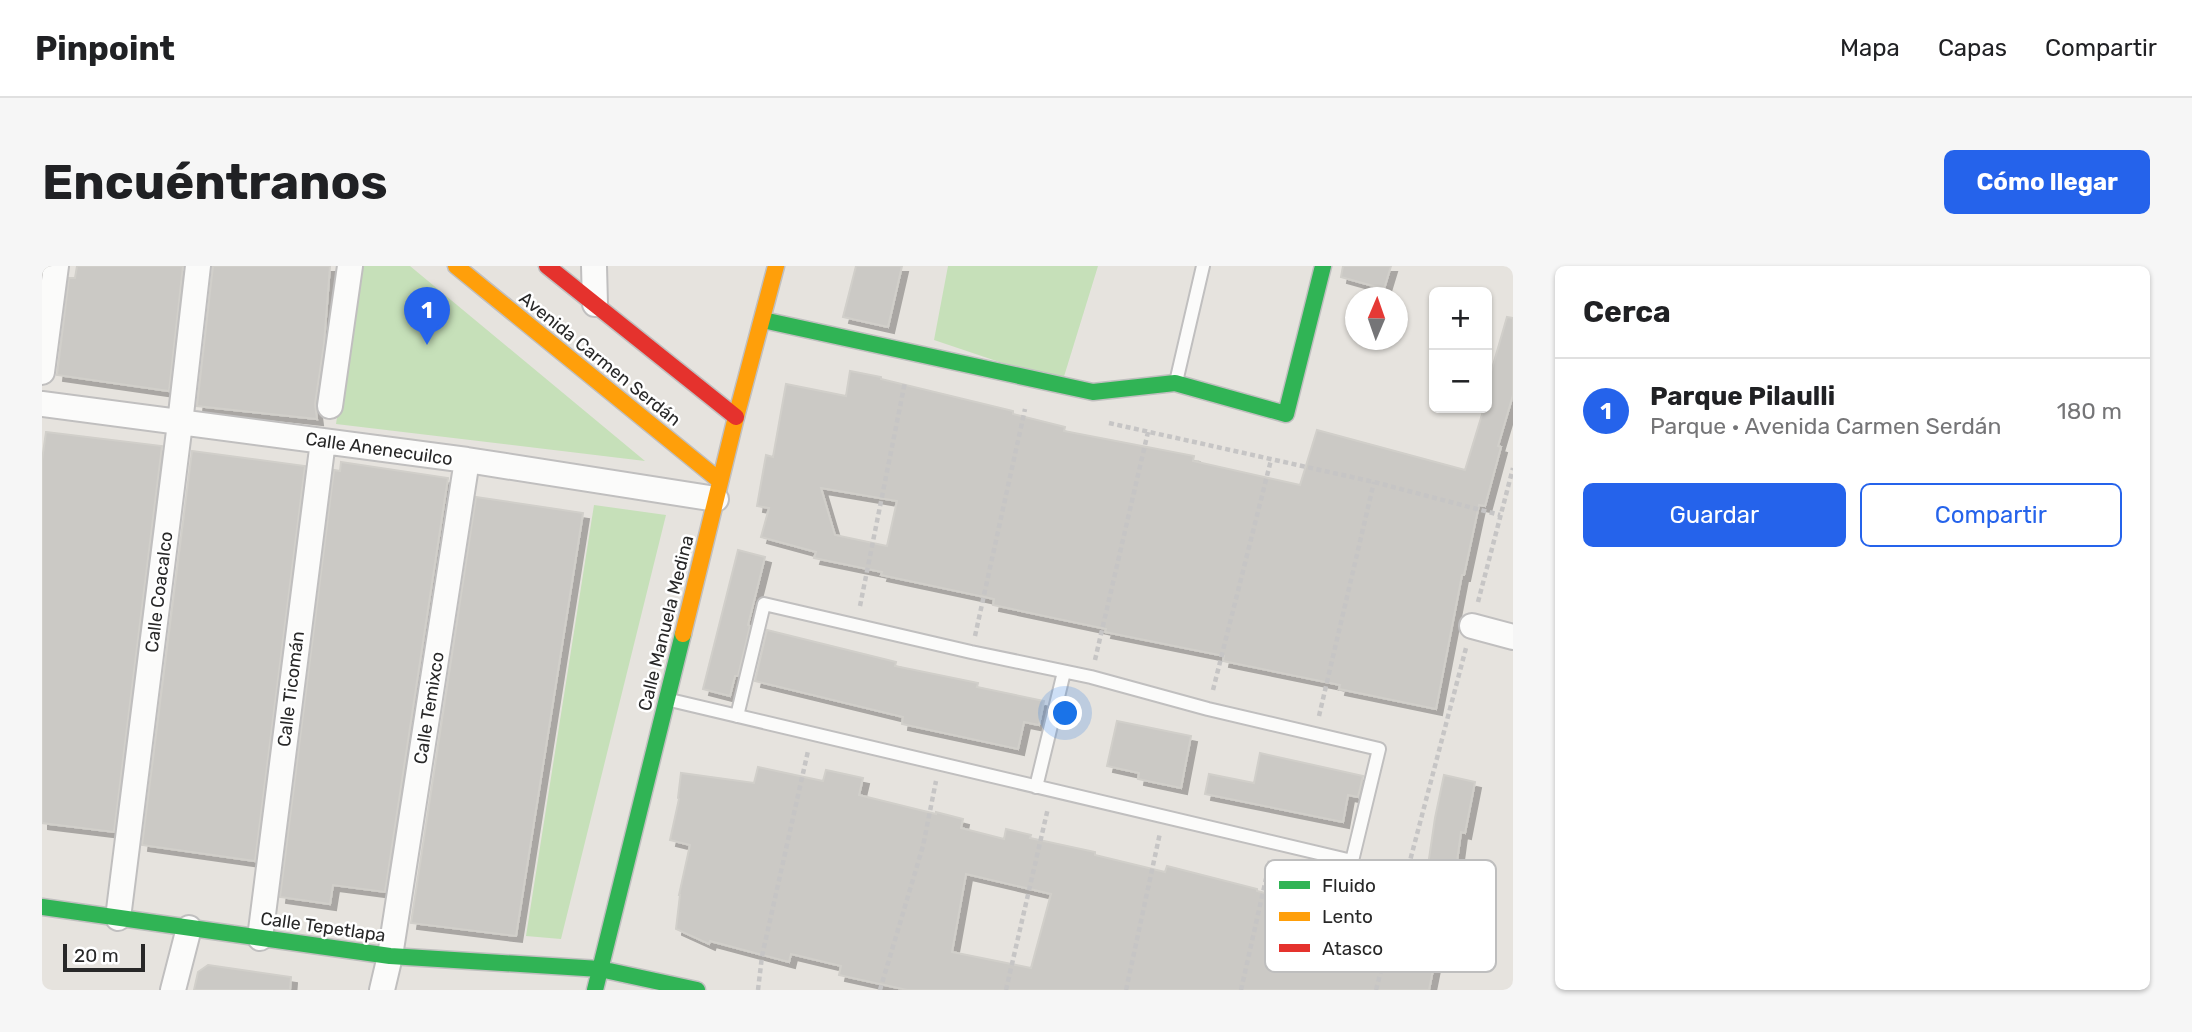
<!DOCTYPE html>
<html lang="es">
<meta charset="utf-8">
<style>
:root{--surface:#fff;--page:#f6f6f6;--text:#202124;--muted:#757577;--line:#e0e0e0;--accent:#2563eb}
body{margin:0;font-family:Rubik,sans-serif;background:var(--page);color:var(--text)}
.controls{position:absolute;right:21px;top:21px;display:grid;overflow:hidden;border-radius:10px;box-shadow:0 2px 5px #0004}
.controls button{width:63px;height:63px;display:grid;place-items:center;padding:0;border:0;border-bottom:2px solid var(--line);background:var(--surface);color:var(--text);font:35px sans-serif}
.compass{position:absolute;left:1303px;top:21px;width:63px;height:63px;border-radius:50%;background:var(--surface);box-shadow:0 2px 5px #0004;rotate:2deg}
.scale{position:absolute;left:21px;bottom:18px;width:82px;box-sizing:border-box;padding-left:7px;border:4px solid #282828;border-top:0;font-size:19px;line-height:24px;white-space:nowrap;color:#282828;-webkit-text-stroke:5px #fff;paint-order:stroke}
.you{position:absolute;left:1024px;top:448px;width:24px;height:24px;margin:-18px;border:5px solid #fff;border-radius:50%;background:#1a73e8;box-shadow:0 0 0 10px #1a73e833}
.badge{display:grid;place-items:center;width:46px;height:46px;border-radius:50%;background:var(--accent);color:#fff;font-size:23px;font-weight:700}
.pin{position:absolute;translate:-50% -58px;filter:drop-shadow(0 2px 4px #0008)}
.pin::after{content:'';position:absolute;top:37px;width:24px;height:21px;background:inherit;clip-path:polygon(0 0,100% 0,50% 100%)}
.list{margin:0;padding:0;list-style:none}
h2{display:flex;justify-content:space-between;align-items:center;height:91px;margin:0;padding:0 28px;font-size:30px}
h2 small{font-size:23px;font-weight:400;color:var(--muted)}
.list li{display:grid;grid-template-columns:46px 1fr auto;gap:21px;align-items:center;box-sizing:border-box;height:105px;padding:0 28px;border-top:2px solid var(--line)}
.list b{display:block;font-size:26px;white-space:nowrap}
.list p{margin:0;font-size:23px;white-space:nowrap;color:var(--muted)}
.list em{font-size:23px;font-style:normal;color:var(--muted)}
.actions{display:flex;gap:14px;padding:21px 28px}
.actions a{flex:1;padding:16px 0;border:2px solid var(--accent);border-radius:10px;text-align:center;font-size:24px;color:var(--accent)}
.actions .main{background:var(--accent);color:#fff}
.map{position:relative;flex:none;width:1471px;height:724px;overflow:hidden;border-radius:10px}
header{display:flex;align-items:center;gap:42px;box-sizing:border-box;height:98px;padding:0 35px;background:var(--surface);border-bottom:2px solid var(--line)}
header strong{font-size:33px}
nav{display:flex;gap:38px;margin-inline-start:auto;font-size:24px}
.intro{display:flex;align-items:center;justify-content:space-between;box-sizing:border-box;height:168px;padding:0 42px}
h1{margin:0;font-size:49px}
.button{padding:18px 32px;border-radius:10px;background:var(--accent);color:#fff;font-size:24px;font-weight:700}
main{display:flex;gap:42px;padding:0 42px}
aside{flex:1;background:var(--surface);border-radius:10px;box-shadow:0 2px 5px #0004}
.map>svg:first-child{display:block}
</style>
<header>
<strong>Pinpoint</strong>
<nav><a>Mapa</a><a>Capas</a><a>Compartir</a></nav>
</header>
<div class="intro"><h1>Encuéntranos</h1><a class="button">Cómo llegar</a></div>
<main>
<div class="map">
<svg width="1471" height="724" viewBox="0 0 1471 724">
<defs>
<filter id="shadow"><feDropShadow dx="6" dy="6" stdDeviation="0" flood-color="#0004"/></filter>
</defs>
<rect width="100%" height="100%" fill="#e6e3de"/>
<path fill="#c6e0b9" d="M318,0H368L603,195L294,158Z
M906,0H1056L1020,117L892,74Z
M552,239L624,249L519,673L484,670Z"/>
<path fill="#cbc9c5" stroke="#d1cfca" stroke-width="2" fill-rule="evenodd" filter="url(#shadow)" d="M35,0H141L127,125L15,109L27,12H33Z
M171,0H288L282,78L273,138L275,153L155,140Z
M814,0H860L846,61L801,51Z
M1301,0H1349L1342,23L1299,11Z
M1465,51L1471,52V129L1456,180L1459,181L1443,240L1437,239L1422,309H1420L1394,443L1297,423L1298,419L1181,395L1182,390L1063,366L1064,363L951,339L952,333L839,309L840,306L772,292L774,286L719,271L727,242L715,240L724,189L731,191L744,118L804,130L808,105L839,111V113L971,145V148L1023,161L1022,165L1152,190L1151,195L1258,219L1275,164L1423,204L1442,142H1445V120ZM779,222L855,235L845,280L793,269Z
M4,166L120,180L72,566L0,557V194Z
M150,185L263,200L213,595L100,579Z
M299,196L406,212L343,626L291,619L288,638L238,631L292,204L298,205Z
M434,231L541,247L474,670L369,657Z
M696,284L723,291L706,359L708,360L696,410H693L688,430L661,423Z
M725,364L854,396L853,400L936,417L935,421L1002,435L997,459L982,456L976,483L860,458L861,451L713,415Z
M1075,455L1149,470L1139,522L1096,513L1097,507L1065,500Z
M1218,487L1321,510L1316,531L1306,529L1301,556L1163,528L1167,508L1212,517Z
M716,501L781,515L784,504L821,512L817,529L894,548V546L921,553L919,562L962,573L964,563L989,569L988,572L1053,586V589L1123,606L1125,600L1215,623V625L1364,659L1366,652L1378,654L1393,552L1402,509L1433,516L1423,567L1419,566L1409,640L1404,639L1387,724H865L797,709L799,700L749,688L747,696L668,675L667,678L634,663L638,629H637L648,579L628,574L637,533L636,532L639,507L712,517ZM924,608L1009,628L989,702L910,686Z
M166,699L249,711L248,724H152L156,706Z"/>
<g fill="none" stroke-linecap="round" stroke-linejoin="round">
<defs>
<path id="lane" d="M1134,116L1161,0
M628,434L1310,595L1337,483L1166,443L1049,411L929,386L722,338L695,450
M994,521L1022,406"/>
<path id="street" d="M552,0L553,38
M0,106L14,0
M0,138L425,194L674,233
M288,140L308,0
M1430,360L1471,371
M76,652L138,157L156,0
M218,672L281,175
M131,724L147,662
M340,724L348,690L425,194"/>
<path id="fast" d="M721,54L1051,126L1133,117L1244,148L1281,0
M0,641L348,690L558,703L655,724
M553,724L641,368"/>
<path id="slow" d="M414,0L678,215
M641,368L694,151L734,0"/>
<path id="jam" d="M505,0L694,151"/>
</defs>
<use href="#lane" stroke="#c0bfbf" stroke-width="16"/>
<use href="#street" stroke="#c0bfbf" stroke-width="28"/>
<use href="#fast" stroke="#c0bfbf" stroke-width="19"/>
<use href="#slow" stroke="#c0bfbf" stroke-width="19"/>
<use href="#jam" stroke="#c0bfbf" stroke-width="19"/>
<path stroke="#c6c5c5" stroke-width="4.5" stroke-dasharray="5 3.5" stroke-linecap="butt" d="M1067,157L1332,216L1458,249
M1436,336L1471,202
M818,340L863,116
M933,370L983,143
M1053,394L1106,166
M1171,424L1229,194
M1277,450L1332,216
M716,724L720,690L766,485
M838,724L881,580L894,515
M964,724L1006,542
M1084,724L1118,567
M1199,724L1228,595
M1334,724L1424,382"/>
<use href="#lane" stroke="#fbfbfa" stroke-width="12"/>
<use href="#street" stroke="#fbfbfa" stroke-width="24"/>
<use href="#fast" stroke="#30b455" stroke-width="16"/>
<use href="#slow" stroke="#ff9f0a" stroke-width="16"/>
<use href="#jam" stroke="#e5322d" stroke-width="16"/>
</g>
<g text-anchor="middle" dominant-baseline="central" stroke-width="5" stroke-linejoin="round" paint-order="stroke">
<g font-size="18" fill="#282828" stroke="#fff">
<text transform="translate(558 93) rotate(39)">Avenida Carmen Serdán</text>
<text transform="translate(337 183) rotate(8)">Calle Anenecuilco</text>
<text transform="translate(117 326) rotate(-83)">Calle Coacalco</text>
<text transform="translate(624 357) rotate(-76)">Calle Manuela Medina</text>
<text transform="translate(249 423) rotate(-83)">Calle Ticomán</text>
<text transform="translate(387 442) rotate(-81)">Calle Temixco</text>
<text transform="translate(281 661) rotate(8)">Calle Tepetlapa</text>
</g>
</g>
<rect x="1223" y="594" width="231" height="112" rx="10" fill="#fff" stroke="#bebebe" stroke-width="2"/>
<rect x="1237" y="615" width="31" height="8" fill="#30b455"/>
<rect x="1237" y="646" width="31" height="9" fill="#ff9f0a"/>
<rect x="1237" y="678" width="31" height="8" fill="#e5322d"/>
<g font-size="19" fill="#282828">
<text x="1280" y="626">Fluido</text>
<text x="1280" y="657">Lento</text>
<text x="1280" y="689">Atasco</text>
</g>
</svg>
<div class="controls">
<button>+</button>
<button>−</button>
</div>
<svg class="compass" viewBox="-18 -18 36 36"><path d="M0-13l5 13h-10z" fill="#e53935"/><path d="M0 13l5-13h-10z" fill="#757577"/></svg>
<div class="scale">20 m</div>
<div class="you"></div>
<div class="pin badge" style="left:385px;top:79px">1</div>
</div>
<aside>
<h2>Cerca<small></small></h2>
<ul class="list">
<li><span class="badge">1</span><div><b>Parque Pilaulli</b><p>Parque · Avenida Carmen Serdán</p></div><em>180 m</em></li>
</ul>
<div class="actions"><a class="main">Guardar</a><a>Compartir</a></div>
</aside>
</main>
